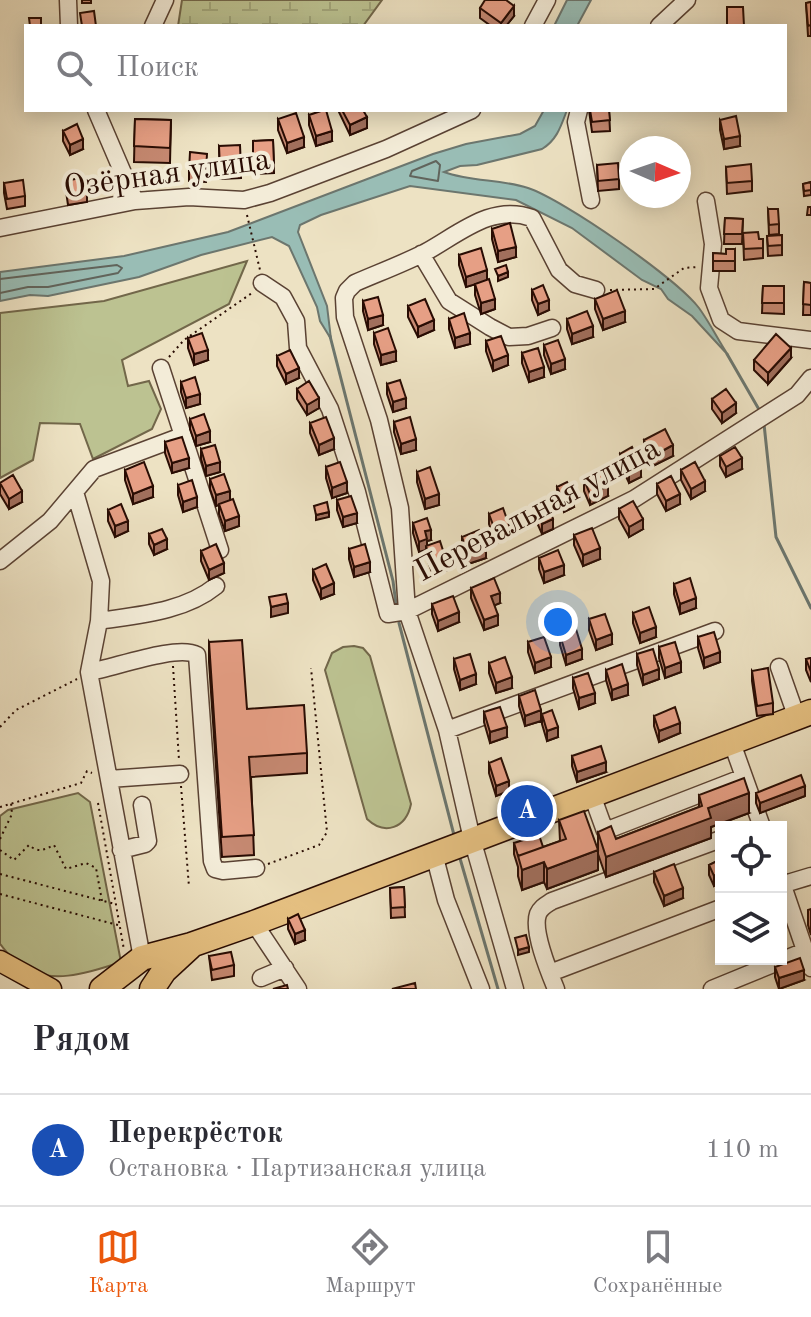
<!DOCTYPE html>
<html lang="ru">
<meta charset="utf-8">
<style>
:root{--surface:#fff;--page:#f2f2f3;--text:#2b2b33;--muted:#7c7c81;--line:#e1e1e2;--accent:#ea580c}
body{margin:0;font-family:"Old Standard TT",serif;background:var(--page);color:var(--text)}
.controls{position:absolute;right:24px;bottom:24px;display:grid;overflow:hidden;border-radius:0px;box-shadow:0 4px 20px #0003}
.controls button{width:72px;height:72px;display:grid;place-items:center;padding:0;border:0;border-bottom:2px solid var(--line);background:var(--surface);color:var(--text);font:40px sans-serif}
.compass{position:absolute;left:619px;top:136px;width:72px;height:72px;border-radius:50%;background:var(--surface);box-shadow:0 4px 20px #0003;rotate:92deg}
.you{position:absolute;left:558px;top:622px;width:28px;height:28px;margin:-20px;border:6px solid #fff;border-radius:50%;background:#1a73e8;box-shadow:0 0 0 12px #1a73e833}
.badge{display:grid;place-items:center;width:52px;height:52px;border-radius:50%;background:var(--accent);color:#fff;font-size:26px;font-weight:700}
.pin{position:absolute;translate:-50% -50%;border:4px solid #fff;box-shadow:0 2px 8px #0006}
.list{margin:0;padding:0;list-style:none}
h2{display:flex;justify-content:space-between;align-items:center;height:104px;margin:0;padding:0 32px;font-size:34px}
h2 small{font-size:26px;font-weight:400;color:var(--muted)}
.list li{display:grid;grid-template-columns:52px 1fr auto;gap:24px;align-items:center;box-sizing:border-box;height:112px;padding:0 32px;border-top:2px solid var(--line)}
.list b{display:block;font-size:30px;white-space:nowrap}
.list p{margin:0;font-size:26px;white-space:nowrap;color:var(--muted)}
.list em{font-size:26px;font-style:normal;color:var(--muted)}
.icon{flex:none;width:44px;height:44px;fill:none;stroke:currentColor;stroke-width:2;stroke-linecap:round;stroke-linejoin:round}
.map{position:relative;flex:none;width:811px;height:989px;overflow:hidden}
.search{position:absolute;background:var(--surface);box-shadow:0 4px 20px #0003;left:24px;right:24px;top:24px;height:88px;display:flex;align-items:center;gap:20px;box-sizing:border-box;padding:0 28px;border-radius:0px;color:var(--muted);font-size:30px}
.sheet{height:216px;background:var(--surface)}
nav{display:flex;justify-content:space-around;align-items:center;box-sizing:border-box;height:112px;border-top:2px solid var(--line);background:var(--surface);font-size:22px;color:var(--muted)}
nav a{display:grid;justify-items:center;gap:4px}
nav .on{color:var(--accent)}
.map>svg:first-child{display:block}
</style>
<div class="map">
<svg width="811" height="989" viewBox="0 0 811 989">
<defs>
<pattern id="wetland-marsh" width="20" height="14" patternUnits="userSpaceOnUse" patternTransform="scale(2)"><rect width="20" height="14" fill="#bcc291"/><path d="M1 5h8M5 5V1M11 12h8M15 12V8" fill="none" stroke="#a2a67b"/></pattern>
</defs>
<rect width="100%" height="100%" fill="#ede2c3"/>
<filter id="stains"><feTurbulence type="fractalNoise" baseFrequency=".0025" numOctaves="4"/><feColorMatrix values="0 0 0 0 .2 0 0 0 0 .09 0 0 0 0 .02 0 0 0 .5 -.17"/></filter>
<radialGradient id="worn" r=".72"><stop offset=".6" stop-color="#630" stop-opacity="0"/><stop offset="1" stop-color="#630" stop-opacity=".3"/></radialGradient>
<path fill="#bcc291" stroke="#72674a" stroke-width="2" d="M247,261L229,304L122,360L128,386L149,381L161,409L152,429L93,459L80,424L40,423L33,460L0,478V313L104,301Z
M354,646L363,648L370,656L411,804C406,828 385,836 367,819L325,670L332,653L343,647Z
M78,793L90,802L121,962C89,973 47,987 17,963C11,958 5,950 0,944V816L8,810Z"/>
<path fill="url(#wetland-marsh)" stroke="#72674a" stroke-width="2" d="M182,0H382L363,26H178Z"/>
<path fill="#99bdb5" stroke="#6c766e" stroke-width="2" d="M567,0H591L577,26H554Z
M544,110H567C561,126 557,140 542,149L477,165L460,166L444,172C471,182 501,179 528,188C564,200 676,278 699,308C710,323 718,340 728,355L692,316L668,299L661,289L642,280L572,228L516,200L410,186L321,215L300,225L298,232L327,306L331,339L320,321L317,307L289,246L272,237L201,255L139,277L48,296L30,295L0,301V272L124,256L228,232L433,154L466,144L520,134L535,126Z"/>
<g fill="none" stroke-linecap="round" stroke-linejoin="round">
<path stroke="#61645c" stroke-width="2" d="M436,161L440,165L438,181L410,176L412,171Z
M0,279L117,265L122,268L118,273L48,287H28L0,293"/>
<path stroke="#6c766e" stroke-width="3" d="M330,336L393,581L396,604
M727,354L761,413
M764,424L776,537L811,608
M399,623L454,835
M459,855L498,989"/>
<defs>
<path id="minor" d="M68,0L69,26
M153,26L165,0
M533,26L547,0
M659,26L687,0
M96,110L135,201
M579,110L576,122L591,200
M706,201L713,244L709,288L721,320L738,331L811,340
M0,228L135,201L189,197L244,200L270,193L386,149L472,110
M421,254L449,301L490,327L509,337L528,336L552,328
M262,283L283,297L296,321L298,348L330,409L357,492L388,614L407,611L634,499L797,395L811,378
M161,368L220,550
M75,492L101,581L99,621L89,672L142,958
M0,561L50,521L94,469L182,436
M99,621C138,615 184,612 216,586
M779,667L797,718
M89,672C114,668 177,644 197,655L212,861L215,869L223,871L256,868
M447,730L715,631
M732,743L762,827
M109,779L180,774
M592,795L605,831L744,777
M121,850L145,844L148,841L142,805
M434,854L446,900L481,989
M781,880L811,968
M781,885L811,876
M254,923L298,989
M550,973L721,908
M261,978L285,968
M515,989L472,839L447,730L407,611L400,508L379,420L345,317L344,298L347,291L355,283C378,273 402,264 424,253C458,235 491,203 532,218L559,270L575,284L596,290
M556,989C549,972 532,931 538,914C541,907 546,905 552,901L721,839
M712,989L805,951"/>
<path id="major" d="M0,961L51,989"/>
<path id="highway" d="M102,989L142,958L191,945L254,923L811,712
M152,989L164,971L190,947"/>
</defs>
<use href="#minor" stroke="#5a4233" stroke-width="19"/>
<use href="#major" stroke="#290c03" stroke-width="23"/>
<use href="#highway" stroke="#290c03" stroke-width="27"/>
<path stroke="#290c03" stroke-width="2" stroke-dasharray="2 4" stroke-linecap="butt" d="M247,215L260,270
M610,290L654,289L684,268L697,267
M169,357L184,340L252,293
M173,666L179,760
M0,727L16,710L77,679
M181,786L189,887
M98,803L124,950
M0,807L81,783L87,771L92,773
M0,839L12,814L11,803
M0,850L14,860L29,845C38,853 44,850 54,845L66,869L86,863L96,868L102,901
M268,864L319,845L327,832L311,668
M0,874L115,904
M0,894L118,925"/>
<use href="#minor" stroke="#f3ecd8" stroke-width="16"/>
<use href="#major" stroke="#e6c182" stroke-width="20"/>
<use href="#highway" stroke="#e6c182" stroke-width="24"/>
</g>
<path fill="#c68972" stroke="#290c03" stroke-width="2" d="M82,0H91V3H82Z
M811,2V36H808L806,3Z
M480,8L514,16L506,26H491L480,18Z
M338,110H363L367,128L350,135Z
M589,110H609L610,131L592,132Z
M309,115L332,141L316,146L309,125Z
M135,119L171,120L170,163L134,162Z
M278,119L304,147L287,153L278,130Z
M720,120L740,146L724,149L720,130Z
M63,131L83,149L70,155L63,141Z
M273,140L274,173L253,174V141Z
M219,146L241,168V178L220,179Z
M207,164L206,182L189,181V171Z
M597,165L619,179V189L598,191Z
M726,167L752,181V191L727,194Z
M66,181L87,192V202L68,205L66,191Z
M811,182V195L804,196L803,184Z
M4,183L25,196V206L7,209L4,193Z
M768,209L779,224V234L769,235Z
M725,218L743,219L742,244H724Z
M492,229L516,257L498,262L492,239Z
M743,233L759,239H763V258L744,260Z
M782,235V255L768,256L767,236Z
M735,249V271H713V253L726,254Z
M459,255L487,280L495,309L481,314L475,295V284L466,287L459,265Z
M804,282L811,283V315H803Z
M763,286H784V314L762,313Z
M532,290L549,310L538,315L532,300Z
M595,299L625,322L603,330L595,309Z
M363,301L383,325L368,330L363,311Z
M408,306L434,330L418,337L408,317Z
M449,319L470,344L455,348L449,329Z
M567,319L593,337L572,344L567,329Z
M374,333L396,361L381,365L374,344Z
M188,338L208,360L194,365L188,348Z
M486,341L508,365L493,371L486,351Z
M544,345L565,369L551,374L544,355Z
M522,353L544,377L529,382L522,363Z
M277,356L299,378L286,384L277,366Z
M791,358L768,384L754,370V360Z
M181,382L200,404L186,408L181,392Z
M387,384L406,408L393,412L387,394Z
M297,389L319,408L307,415L297,399Z
M712,399L736,413L722,423L712,409Z
M190,419L210,442L196,446L190,429Z
M394,422L416,450L401,454L394,432Z
M310,423L334,449L319,455L310,433Z
M644,440L673,456L653,466L644,450Z
M165,442L189,468L172,473L165,453Z
M201,449L220,472L206,476L201,459Z
M620,454L641,477L629,483L620,464Z
M720,456L742,469L726,477L720,466Z
M326,467L347,493L332,498L326,478Z
M125,470L153,497L133,504L125,480Z
M681,470L705,491L691,499L681,480Z
M417,472L439,505L425,509L417,482Z
M210,479L230,501L239,526L225,531L219,514V504L216,506L210,489Z
M584,480L608,496L590,505L584,491Z
M0,483L22,502L9,509L0,494Z
M657,484L680,504L666,511L657,494Z
M178,485L197,507L183,512L178,495Z
M557,487L574,507L564,512L557,497Z
M337,500L357,523L343,527L337,510Z
M534,506L553,529L542,534L534,516Z
M619,509L643,529L629,537L619,519Z
M108,510L128,531L115,537L108,521Z
M489,514L510,538L496,543L489,524Z
M413,523L431,540L427,541V545L446,571L433,575L426,556V550L419,552L413,533Z
M149,534L167,549L154,555L149,544Z
M574,535L600,559L583,566L574,545Z
M462,537L486,558L468,564L462,547Z
M349,549L370,572L354,577L349,559Z
M201,551L224,573L209,580L201,561Z
M539,558L564,575L544,583L539,569Z
M313,570L334,594L321,599L313,580Z
M674,584L696,608L680,614L674,594Z
M471,588L500,603L494,605L498,625L484,630L471,598Z
M432,604L459,622L438,631L432,614Z
M633,613L656,637L640,643L633,623Z
M589,619L612,644L596,650L589,630Z
M560,635L582,659L566,665L560,645Z
M698,637L720,662L704,668L698,648Z
M209,642L247,709L307,753V773L251,777L254,855L222,857L209,662Z
M528,642L551,667L535,673L528,652Z
M659,647L681,672L665,678L659,658Z
M637,654L659,679L643,685L637,665Z
M811,658V682L806,670V659Z
M454,659L476,684L460,690L454,669Z
M489,663L512,688L496,693L489,673Z
M606,670L628,695L612,700L606,680Z
M752,671L773,703V714L757,716L752,681Z
M573,678L595,703L579,709L573,688Z
M519,696L541,721L525,726L519,706Z
M484,712L507,737L490,743L484,722Z
M542,714L558,737L547,741L542,724Z
M654,716L680,733L659,742L654,726Z
M572,756L606,772L577,782L572,766Z
M489,763L509,791L496,796L489,773Z
M756,793L805,796L760,813L756,803Z
M699,795L749,813L711,827V838L606,877L598,854V870L547,889L544,882L522,890L518,876V867L514,854V843L543,847L560,841L559,820L598,848V832L616,839L699,807Z
M721,859V883L714,886L709,875V865Z
M654,872L683,898L664,906L654,882Z
M404,887L405,917L391,918L390,888Z
M811,909V935L808,925V910Z
M288,919L305,940L295,944L288,929Z
M209,956L234,965V976L212,980Z
M775,967L804,980L779,989L775,977Z"/>
<path fill="#a16f5d" stroke="#290c03" stroke-width="2" d="M514,6V16L506,26H501V23Z
M367,117V128L350,135V125Z
M332,131V141L316,146V136Z
M740,136V146L724,149V139Z
M304,137V147L287,153V143Z
M83,139V149L70,155V145Z
M516,247V257L498,262V251Z
M487,270V281L466,287V277Z
M508,272V277L498,281V276Z
M495,299V309L481,314V303Z
M549,300V310L538,315V304Z
M625,311V322L603,330V319Z
M383,315V325L368,330V319Z
M434,320V330L418,337V327Z
M593,326V337L572,344V334Z
M470,333V344L455,348V338Z
M791,348V358L768,384V373Z
M208,350V360L194,365V354Z
M396,351V361L381,365V355Z
M508,355V365L493,371V361Z
M565,359V369L551,374V364Z
M544,367V377L529,382V372Z
M299,368V378L286,384V374Z
M200,394V404L186,408V398Z
M319,398V408L307,415V405Z
M406,398V408L393,412V402Z
M736,403V413L722,423V413Z
M210,431V442L196,446V436Z
M334,438V449L319,455V445Z
M416,439V450L401,454V444Z
M673,445V456L653,466V456Z
M189,458V468L172,473V463Z
M742,458V469L726,477V467Z
M220,462V472L206,476V466Z
M641,467V477L629,483V473Z
M705,481V491L691,499V489Z
M347,482V493L332,498V488Z
M153,486V497L133,504V494Z
M608,486V496L590,505V494Z
M22,491V502L9,509V499Z
M230,491V501L216,506V495Z
M439,494V505L425,509V499Z
M680,494V504L666,511V501Z
M574,496V507L564,512V502Z
M197,497V507L183,512V502Z
M329,512V517L316,520V515Z
M357,513V523L343,527V517Z
M239,516V526L225,531V521Z
M553,519V529L542,534V524Z
M643,519V529L629,537V527Z
M128,521V531L115,537V526Z
M510,528V538L496,543V533Z
M431,530V540L427,541V549L426,546V550L419,552V542L425,531Z
M167,539V549L154,555V545Z
M486,548V558L468,564V554Z
M600,548V559L583,566V555Z
M446,560V571L433,575V565Z
M370,562V572L354,577V567Z
M224,563V573L209,580V570Z
M564,565V575L544,583V572Z
M334,583V594L321,599V589Z
M500,593V603L491,607V596Z
M696,598V608L680,614V604Z
M288,603V613L271,617V607Z
M459,612V622L438,631V621Z
M498,615V625L484,630V620Z
M656,627V637L640,643V633Z
M612,634V644L596,650V640Z
M582,649V659L566,665V655Z
M720,652V662L704,668V658Z
M551,657V667L535,673V663Z
M681,662V672L665,678V668Z
M659,669V679L643,685V675Z
M476,674V684L460,690V680Z
M512,677V688L496,693V683Z
M628,684V695L612,700V690Z
M595,693V703L579,709V698Z
M541,710V721L525,726V716Z
M680,723V733L659,742V731Z
M507,727V737L490,743V732Z
M558,727V737L547,741V731Z
M606,762V772L577,782V772Z
M509,781V791L496,796V786Z
M805,786V796L760,813V803Z
M749,793V813L711,827V838L606,877V857L708,808Z
M598,850V870L547,889V869Z
M544,862V882L522,890V870Z
M721,873V883L714,886V876Z
M683,888V898L664,906V896Z
M305,930V940L295,944V934Z
M781,942H783V957L781,958Z
M529,947V952L518,955V950Z
M804,970V980L779,989V978Z"/>
<path fill="#e69f85" stroke="#290c03" stroke-width="2" d="M485,0H506L514,6L501,23L480,8Z
M811,2V25L808,26L806,3Z
M727,7H743L744,26H727Z
M94,11L96,26H82L80,13Z
M29,18H41V26H30Z
M324,110H326L332,131L316,136L309,115Z
M342,110H363L367,117L350,125Z
M590,110H609L610,120L592,122Z
M296,113L304,137L287,143L278,119Z
M736,116L740,136L724,139L720,120Z
M135,119L171,120L170,148L134,146Z
M77,124L83,139L70,145L63,131Z
M273,140L274,163L253,164V141Z
M240,145L241,168L220,169L219,146Z
M190,152L207,154L206,172L189,171Z
M618,163L619,179L598,181L597,165Z
M751,164L752,181L727,183L726,167Z
M84,177L87,192L68,195L66,181Z
M23,180L25,196L7,199L4,183Z
M811,182V190L804,191L803,184Z
M808,207H811V215H807Z
M768,209H778L779,224L769,225Z
M725,218L743,219L742,234H724Z
M510,223L516,247L498,251L492,229Z
M758,232L759,239H763V248L744,249L743,233Z
M782,235V245L768,246L767,236Z
M481,248L487,270L466,277L459,255Z
M726,249H735V261H713V253L726,254Z
M506,265L508,272L498,276L495,269Z
M489,279L495,299L481,303L475,284Z
M804,282L811,283V305L803,304Z
M543,285L549,300L538,304L532,290Z
M763,286H784V303H762Z
M617,290L625,311L603,319L595,299Z
M378,297L383,315L368,319L363,301Z
M425,299L434,320L418,327L408,306Z
M587,311L593,326L572,334L567,319Z
M464,313L470,333L455,338L449,319Z
M388,328L396,351L381,355L374,333Z
M202,333L208,350L194,354L188,338Z
M776,334L791,348L768,373L754,360Z
M501,336L508,355L493,361L486,341Z
M558,340L565,359L551,364L544,345Z
M538,348L544,367L529,372L522,353Z
M290,350L299,368L286,374L277,356Z
M195,377L200,394L186,398L181,382Z
M400,380L406,398L393,402L387,384Z
M309,381L319,398L307,405L297,389Z
M726,389L736,403L722,413L712,399Z
M204,414L210,431L196,436L190,419Z
M326,417L334,438L319,445L310,423Z
M410,417L416,439L401,444L394,422Z
M665,429L673,445L653,456L644,440Z
M182,437L189,458L172,463L165,442Z
M215,445L220,462L206,466L201,449Z
M632,447L641,467L629,473L620,454Z
M735,447L742,458L726,467L720,456Z
M144,462L153,486L133,494L125,470Z
M340,462L347,482L332,488L326,467Z
M695,462L705,481L691,489L681,470Z
M430,467L439,494L425,499L417,472Z
M602,472L608,486L590,494L584,480Z
M224,474L230,491L216,495L210,479Z
M13,475L22,491L9,499L0,483Z
M671,476L680,494L666,501L657,484Z
M192,480L197,497L183,502L178,485Z
M567,482L574,496L564,502L557,487Z
M351,496L357,513L343,517L337,500Z
M233,499L239,516L225,521L219,504Z
M546,501L553,519L542,524L534,506Z
M633,501L643,519L629,527L619,509Z
M327,502L329,512L316,515L314,506Z
M121,504L128,521L115,526L108,510Z
M503,508L510,528L496,533L489,514Z
M427,518L431,530L425,531L427,539L419,542L413,523Z
M592,528L600,548L583,555L574,535Z
M162,529L167,539L154,545L149,534Z
M479,530L486,548L468,554L462,537Z
M440,541L446,560L433,565L426,546Z
M216,544L224,563L209,570L201,551Z
M365,544L370,562L354,567L349,549Z
M558,550L564,565L544,572L539,558Z
M326,564L334,583L321,589L313,570Z
M494,578L500,593L491,596L498,615L484,620L471,588Z
M690,578L696,598L680,604L674,584Z
M286,594L288,603L271,607L269,597Z
M453,596L459,612L438,621L432,604Z
M649,607L656,627L640,633L633,613Z
M605,614L612,634L596,640L589,619Z
M576,629L582,649L566,655L560,635Z
M714,632L720,652L704,658L698,637Z
M544,637L551,657L535,663L528,642Z
M242,640L247,709L304,705L307,753L249,757L254,835L222,837L209,642Z
M675,642L681,662L665,668L659,647Z
M653,649L659,669L643,675L637,654Z
M470,654L476,674L460,680L454,659Z
M505,657L512,677L496,683L489,663Z
M811,658V672L806,659Z
M622,664L628,684L612,690L606,670Z
M768,668L773,703L757,706L752,671Z
M588,673L595,693L579,698L573,678Z
M535,690L541,710L525,716L519,696Z
M500,707L507,727L490,732L484,712Z
M675,707L680,723L659,731L654,716Z
M552,710L558,727L547,731L542,714Z
M601,746L606,762L577,772L572,756Z
M501,758L509,781L496,786L489,763Z
M801,775L805,786L760,803L756,793Z
M744,778L749,793L708,808L711,818L606,857L598,832L611,826L616,839L702,806L699,795Z
M584,811L598,850L547,869L544,862L522,870L518,856L566,839L559,820Z
M539,835L543,847L518,856L519,859L514,843Z
M721,859V873L714,876L709,865Z
M674,864L683,888L664,896L654,872Z
M404,887L405,907L391,908L390,888Z
M298,914L305,930L295,934L288,919Z
M526,935L529,947L518,950L515,938Z
M231,952L234,965L212,970L209,956Z
M800,958L804,970L779,978L775,967Z
M415,983L416,989H392Z
M287,985L288,989H273Z"/>
<g text-anchor="middle" dominant-baseline="central" stroke-width="8" stroke-linejoin="round" paint-order="stroke">
<g font-size="32" fill="#290c03" stroke="#f3ecd8">
<text transform="translate(167 175) rotate(-8)">Озёрная улица</text>
<text transform="translate(538 511) rotate(-28)">Перевальная улица</text>
</g>
</g>
<rect width="100%" height="100%" filter="url(#stains)"/>
<rect width="100%" height="100%" fill="url(#worn)"/>
</svg>
<div class="controls">
<button><svg class="icon" aria-label="locate" viewBox="0 0 24 24"><circle cx="12" cy="12" r="6"/><path d="M12 2v4M12 18v4M2 12h4M18 12h4"/></svg></button>
<button><svg class="icon" aria-label="layers" viewBox="0 0 24 24"><path d="M12 4l9 5-9 5-9-5zM3 14l9 5 9-5"/></svg></button>
</div>
<svg class="compass" viewBox="-18 -18 36 36"><path d="M0-13l5 13h-10z" fill="#e53935"/><path d="M0 13l5-13h-10z" fill="#7c7c81"/></svg>
<div class="you"></div>
<div class="pin badge" style="left:527px;top:811px;background:#1a4fb4">A</div>
<div class="search"><svg class="icon" aria-label="search" viewBox="0 0 24 24"><circle cx="10" cy="10" r="6"/><path d="M15 15l6 6"/></svg>Поиск</div>
</div>
<section class="sheet">
<h2>Рядом<small></small></h2>
<ul class="list">
<li><span class="badge" style="background:#1a4fb4">A</span><div><b>Перекрёсток</b><p>Остановка · Партизанская улица</p></div><em>110 m</em></li>
</ul>
</section>
<nav>
<a class="on"><svg class="icon" aria-label="map" viewBox="0 0 24 24"><path d="M3 6l6-2 6 2 6-2v14l-6 2-6-2-6 2zM9 4v14M15 6v14"/></svg>Карта</a>
<a><svg class="icon" aria-label="directions" viewBox="0 0 24 24"><path d="M12 3l9 9-9 9-9-9zM9 14v-3h6M13 9l2 2-2 2"/></svg>Маршрут</a>
<a><svg class="icon" aria-label="saved" viewBox="0 0 24 24"><path d="M7 4h10v16l-5-4-5 4z"/></svg>Сохранённые</a>
</nav>
